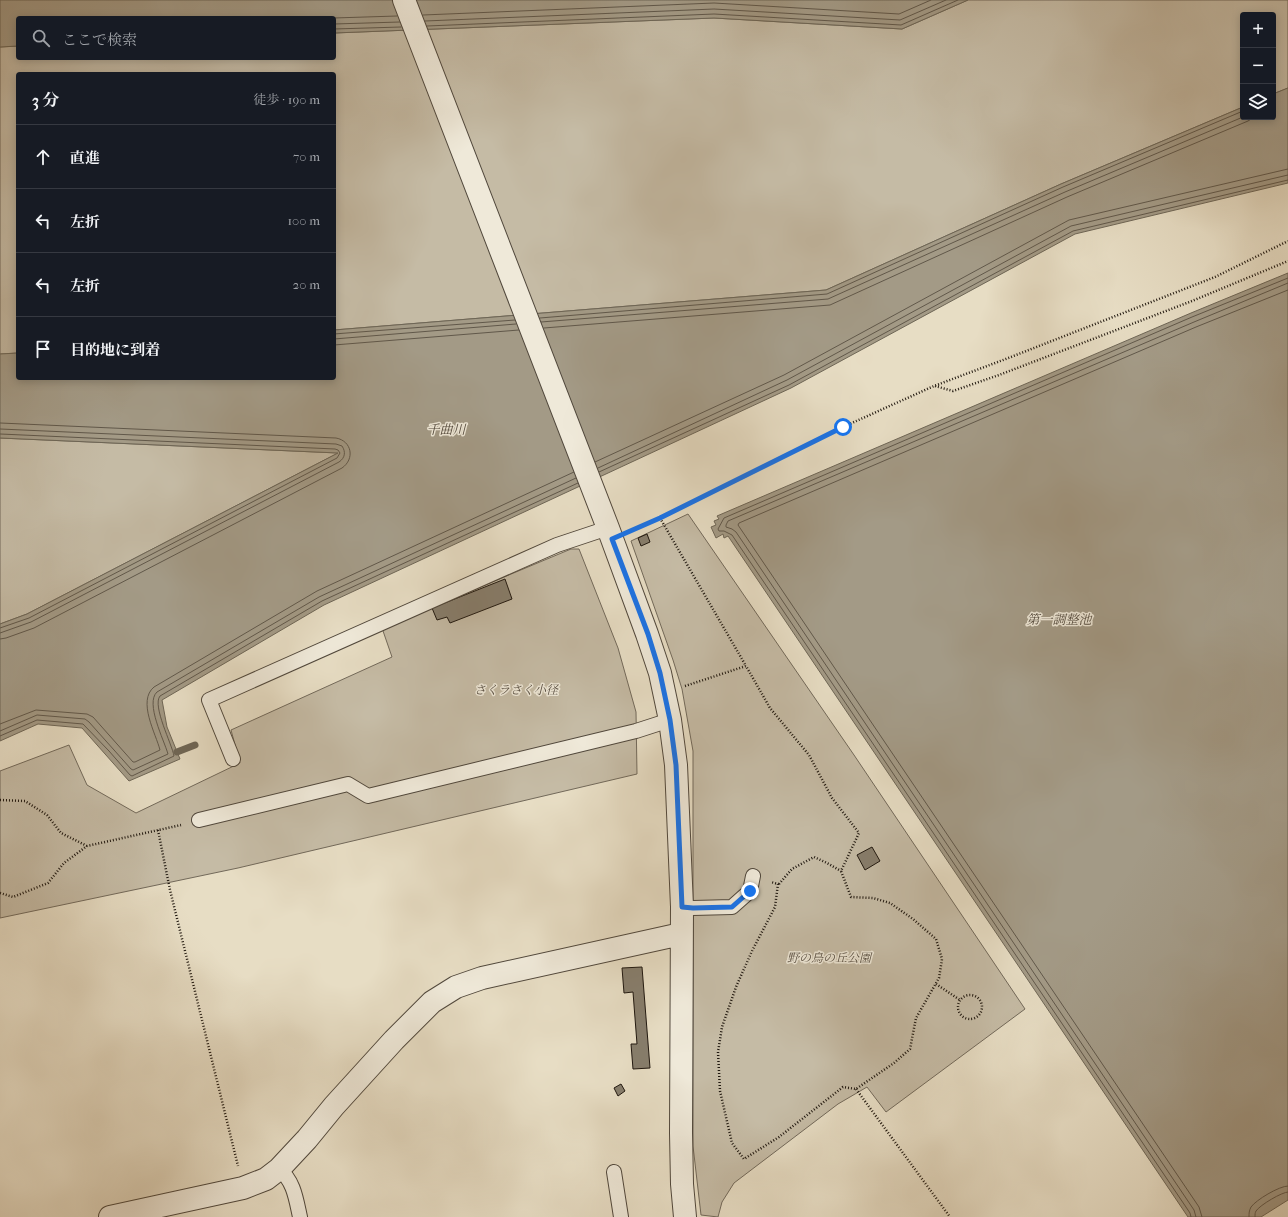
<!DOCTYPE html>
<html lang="ja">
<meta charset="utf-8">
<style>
:root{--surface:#171b24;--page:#20242c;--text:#f1f3f6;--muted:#9ea1a6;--line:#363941}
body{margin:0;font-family:"IM FELL French Canon","Noto Serif JP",serif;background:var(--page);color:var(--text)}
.controls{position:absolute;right:12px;top:12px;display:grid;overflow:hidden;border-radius:4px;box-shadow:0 2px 10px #0003}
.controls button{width:36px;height:36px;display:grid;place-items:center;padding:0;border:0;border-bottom:1px solid var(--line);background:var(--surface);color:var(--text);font:20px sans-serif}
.stop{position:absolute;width:12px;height:12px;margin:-9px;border:3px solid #1a73e8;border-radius:50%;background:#fff}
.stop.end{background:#1a73e8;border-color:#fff;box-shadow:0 1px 4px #0008}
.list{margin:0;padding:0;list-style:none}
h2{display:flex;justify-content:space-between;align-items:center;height:52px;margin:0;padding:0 16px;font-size:17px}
h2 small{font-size:13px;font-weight:400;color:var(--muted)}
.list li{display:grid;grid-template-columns:26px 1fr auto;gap:12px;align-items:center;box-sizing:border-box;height:64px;padding:0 16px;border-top:1px solid var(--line)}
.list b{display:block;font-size:15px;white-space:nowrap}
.list em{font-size:13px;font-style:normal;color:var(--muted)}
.icon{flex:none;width:22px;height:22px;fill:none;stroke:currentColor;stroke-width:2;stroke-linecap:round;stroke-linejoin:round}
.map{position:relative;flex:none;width:1288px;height:1217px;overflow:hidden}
.search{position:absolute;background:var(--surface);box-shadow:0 2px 10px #0003;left:16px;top:16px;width:320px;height:44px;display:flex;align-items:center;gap:10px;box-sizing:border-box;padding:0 14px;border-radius:4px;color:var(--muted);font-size:15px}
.panel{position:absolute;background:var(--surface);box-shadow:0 2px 10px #0003;left:16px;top:72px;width:320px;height:308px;border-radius:4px}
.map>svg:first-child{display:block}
</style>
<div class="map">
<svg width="1288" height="1217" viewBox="0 0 1288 1217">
<rect width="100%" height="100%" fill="#e7ddc4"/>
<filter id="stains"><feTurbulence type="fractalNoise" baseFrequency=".005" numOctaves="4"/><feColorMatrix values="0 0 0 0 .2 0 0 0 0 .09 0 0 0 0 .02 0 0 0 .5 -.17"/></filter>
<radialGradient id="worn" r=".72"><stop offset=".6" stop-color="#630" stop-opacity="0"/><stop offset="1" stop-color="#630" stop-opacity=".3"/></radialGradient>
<path fill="#c5bba5" stroke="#72695a" d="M968,0H1288V88L1273,94V15H1243V107L1061,184L826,290L334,330V74H18V353L0,354V47L18,46V58H334V33L714,18L902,29Z
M0,438L338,453L27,614L0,624Z
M688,514L854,755L1025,1009L886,1112L867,1087L838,1104L734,1183L722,1202L718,1217L701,1215L693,1146V751L682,689L673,660L631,541Z
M571,549H579L618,648L636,712L637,774L238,868L0,918V771L69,745L87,785L136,813L240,763L231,730L392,657L382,628Z"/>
<path fill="#a39a86" stroke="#6e6656" d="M0,0H968L902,29L714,18L334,33V18H18V46L0,47Z
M1288,88V183L1075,234L791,388L324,605L162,700L167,727L180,759L129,781L82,728L38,724L0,741V624L27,614L338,453L0,438V354L18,353V378H334V330L826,290L1061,184L1243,107V117H1273V94Z
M1288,273V1200L1261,1217H1188L728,536L724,538L723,534L716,538L711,527L716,525L714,521L719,519L717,516L1191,313Z"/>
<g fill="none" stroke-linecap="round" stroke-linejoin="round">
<path stroke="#61584a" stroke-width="1" d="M423,15L714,3L899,14L931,0
M334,18L397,16
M425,21L714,9L900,20L946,0
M334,24L400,22
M427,26L714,14L901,25L958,0
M334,29L401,27
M540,318L827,294L1063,187L1243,111
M541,322L828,299L1065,192L1243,117
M544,328L830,305L1067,197L1248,121L1254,117
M334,334L515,320
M334,339L516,324
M334,345L519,330
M0,423L336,438C352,441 355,459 342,468L34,628L6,638L0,639
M0,429L336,444L342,446C346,452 345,458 339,462L31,622L0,633
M0,434L335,449L338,450L340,453L337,458L29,618L0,628
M595,462L784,375L1069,220L1288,169
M598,468L787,380L1071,226L1288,175
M599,472L789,385L1073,231L1288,180
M0,724L36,710L87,714L93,717L133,762H135L160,750C156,734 137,701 154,687L317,591L574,472
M0,731L37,715L85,719L89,722L131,769L133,770L168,754C164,740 145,703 157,692L319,597L576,478
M0,736L37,720L83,724L109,751L130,775L132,776L174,756C172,744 152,706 160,696L322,601L578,483
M1191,1217L1190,1213L732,535L724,531H719L718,529L724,518L1192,317L1288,278
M1196,1217L1194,1210L736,532L732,529L726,527V525L728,521L1194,322L1288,283
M1202,1217L1199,1207L738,525L739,523L1196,327L1288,290
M1249,1217C1249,1213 1249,1211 1251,1207C1256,1200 1279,1186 1288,1186
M1255,1217C1255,1214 1255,1213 1256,1211C1260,1205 1282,1192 1288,1192"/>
<path stroke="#6e6656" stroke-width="7" d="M177,752L195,745"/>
</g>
<path fill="#877e6d" stroke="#1f170f" d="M647,534L650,542L641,546L638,538Z
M505,579L512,599L450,623L447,617L437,620L432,608Z
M872,847L880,861L865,870L857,855Z
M642,967L650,1068L633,1069L631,1044H637L633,992L624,993L622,968Z
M621,1084L625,1091L618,1096L614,1088Z"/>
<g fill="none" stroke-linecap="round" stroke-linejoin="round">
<defs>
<path id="service" d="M233,759L209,700L557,545L608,528
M199,820L348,784L368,796L636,731L670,720
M682,907L693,908L732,907L750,891L753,876
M279,1169C294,1181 296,1199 300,1217
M614,1172L621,1217"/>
<path id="tertiary" d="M404,0L608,528L647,634L660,673L670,720L676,765L682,907L681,1133L682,1184L685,1217
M110,1217L243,1188L266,1179L279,1169L307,1139L334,1106L394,1040L432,1002L456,987L482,978L681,934"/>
</defs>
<use href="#service" stroke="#51483c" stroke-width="16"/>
<use href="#tertiary" stroke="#51483c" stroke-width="24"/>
<path stroke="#1f170f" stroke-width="2.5" stroke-dasharray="1 2" stroke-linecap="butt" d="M935,386L953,391L999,375L1192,301L1288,261
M660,518L746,666
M632,530L660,518L843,427L934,386L1011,357L1215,277L1288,241
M685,686L746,666L770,708L809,755L832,798L859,833L841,871L851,897L873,898L890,903L913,919L936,939L942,959L939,978L916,1018L910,1049L894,1063L856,1089L843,1087L779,1137L744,1159L732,1143L720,1091L718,1052L722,1027L736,987L752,951L775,907L778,884L771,882
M0,800L25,801L47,815L61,833L87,846
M158,830L170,890L238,1166
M779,884L792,869L814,857L827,863L841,871
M0,893L13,897L48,883L64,863L87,846L181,825
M936,984L960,1000
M958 1007a12 12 0 1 1 24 0a12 12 0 1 1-24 0Z
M856,1089L950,1217"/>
<use href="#service" stroke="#efe9d9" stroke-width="14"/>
<use href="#tertiary" stroke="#efe9d9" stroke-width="22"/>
</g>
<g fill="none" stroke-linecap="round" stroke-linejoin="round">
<path stroke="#1a73e8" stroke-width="5" d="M750,891L732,907L693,908L682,907L676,765L670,720L660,673L648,634L612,539L660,518L843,427"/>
</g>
<g text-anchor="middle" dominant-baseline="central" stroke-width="3" stroke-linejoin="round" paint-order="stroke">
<g font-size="12" font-style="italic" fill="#595044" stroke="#efe9d9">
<text x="516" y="690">さくラさく小径</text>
<text x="829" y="958">野の鳥の丘公園</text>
</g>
<g font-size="13" font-style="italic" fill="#544b3f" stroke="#efe9d9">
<text x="446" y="429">千曲川</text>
<text x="1059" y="619">第一調整池</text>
</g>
</g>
<rect width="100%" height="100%" filter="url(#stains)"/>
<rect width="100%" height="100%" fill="url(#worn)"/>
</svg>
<div class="controls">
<button>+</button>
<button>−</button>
<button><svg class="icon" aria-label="layers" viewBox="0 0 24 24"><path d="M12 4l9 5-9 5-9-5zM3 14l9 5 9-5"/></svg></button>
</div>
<div class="stop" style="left:843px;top:427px"></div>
<div class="stop end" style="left:750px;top:891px"></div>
<div class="search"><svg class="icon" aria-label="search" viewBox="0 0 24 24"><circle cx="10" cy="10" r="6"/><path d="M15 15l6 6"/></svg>ここで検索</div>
<section class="panel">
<h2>3 分<small>徒歩 · 190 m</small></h2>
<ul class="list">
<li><svg class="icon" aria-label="ahead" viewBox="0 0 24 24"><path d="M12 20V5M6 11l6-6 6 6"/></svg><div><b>直進</b></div><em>70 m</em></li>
<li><svg class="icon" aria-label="left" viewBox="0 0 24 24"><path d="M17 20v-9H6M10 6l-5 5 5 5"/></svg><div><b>左折</b></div><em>100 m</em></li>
<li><svg class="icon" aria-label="left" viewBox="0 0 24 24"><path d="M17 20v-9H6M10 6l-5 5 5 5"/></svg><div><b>左折</b></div><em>20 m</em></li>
<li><svg class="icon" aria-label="arrive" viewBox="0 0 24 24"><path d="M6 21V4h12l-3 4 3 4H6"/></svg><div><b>目的地に到着</b></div></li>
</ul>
</section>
</div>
